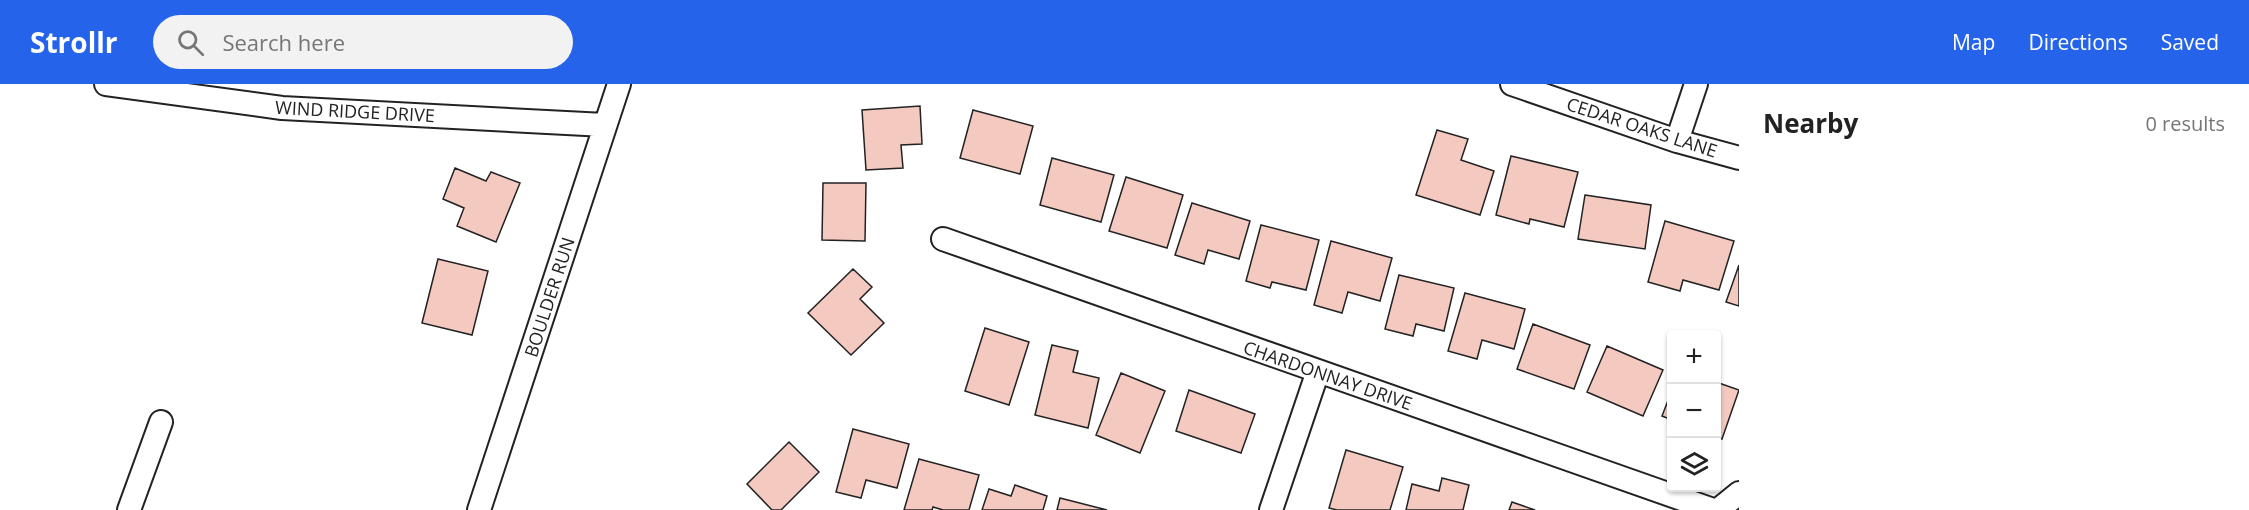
<!DOCTYPE html>
<meta charset="utf-8">
<style>
:root{--surface:#fff;--page:#f2f2f2;--text:#222;--muted:#767676;--line:#e0e0e0;--accent:#2563eb}
body{margin:0;font-family:"Open Sans",sans-serif;background:var(--page);color:var(--text)}
.controls{position:absolute;right:18px;bottom:18px;display:grid;overflow:hidden;border-radius:6px;box-shadow:0 2px 4px #0004}
.controls button{width:54px;height:54px;display:grid;place-items:center;padding:0;border:0;border-bottom:2px solid var(--line);background:var(--surface);color:var(--text);font:30px sans-serif}
.list{margin:0;padding:0;list-style:none}
h2{display:flex;justify-content:space-between;align-items:center;height:78px;margin:0;padding:0 24px;font-size:26px}
h2 small{font-size:20px;font-weight:400;color:var(--muted)}
.icon{flex:none;width:33px;height:33px;fill:none;stroke:currentColor;stroke-width:2;stroke-linecap:round;stroke-linejoin:round}
.map{position:relative;flex:none;width:1739px;height:426px;overflow:hidden}
header{display:flex;align-items:center;gap:36px;box-sizing:border-box;height:84px;padding:0 30px;background:var(--accent);color:#fff}
header strong{font-size:28px}
nav{display:flex;gap:33px;margin-inline-start:auto;font-size:21px}
.search{width:420px;height:54px;background:var(--page);display:flex;align-items:center;gap:15px;box-sizing:border-box;padding:0 21px;border-radius:33px;color:var(--muted);font-size:22px}
main{display:flex}
aside{flex:1;background:var(--surface)}
.map>svg:first-child{display:block}
</style>
<header>
<strong>Strollr</strong>
<div class="search"><svg class="icon" aria-label="search" viewBox="0 0 24 24"><circle cx="10" cy="10" r="6"/><path d="M15 15l6 6"/></svg>Search here</div>
<nav><a>Map</a><a>Directions</a><a>Saved</a></nav>
</header>
<main>
<div class="map">
<svg width="1739" height="426" viewBox="0 0 1739 426">
<rect width="100%" height="100%" fill="#fff"/>
<path fill="#f3c9c0" stroke="#222" stroke-width="1.5" d="M920,22L922,60L901,61L903,84L866,86L862,26Z
M973,26L1033,42L1020,90L960,74Z
M1437,46L1468,55L1461,76L1494,87L1480,131L1416,111Z
M1511,72L1578,88L1564,143L1530,135L1529,140L1496,131Z
M1052,74L1114,91L1101,138L1040,121Z
M455,84L486,97L491,88L520,99L496,158L457,142L464,124L443,115Z
M1126,93L1183,111L1167,164L1109,147Z
M823,99H866L865,157L822,156Z
M1585,111L1651,121L1645,165L1578,155Z
M1192,119L1250,137L1239,175L1208,166L1204,180L1175,171Z
M1665,137L1734,157L1719,206L1683,196L1680,207L1648,198Z
M1261,141L1319,156L1306,206L1272,198L1270,204L1246,197Z
M1331,157L1392,174L1380,217L1348,208L1342,229L1314,221Z
M438,175L488,187L472,251L422,239Z
M1739,181V222L1726,218Z
M853,185L872,203L860,215L884,239L851,271L808,229Z
M1399,191L1454,204L1444,247L1416,240L1413,252L1385,245Z
M1465,209L1525,225L1514,265L1482,256L1477,275L1448,267Z
M1533,240L1590,261L1574,305L1517,285Z
M985,244L1029,258L1009,321L965,307Z
M1052,261L1078,267L1073,288L1099,294L1088,344L1035,331Z
M1607,262L1663,286L1643,332L1587,308Z
M1121,289L1165,307L1140,369L1096,351Z
M1716,298L1739,306L1722,355L1716,353Z
M1189,306L1255,330L1241,369L1176,347Z
M1672,306V336L1662,332Z
M853,345L909,360L897,404L866,396L861,414L836,408Z
M789,358L819,388L781,426H772L747,400Z
M1346,366L1403,383L1390,426H1337L1329,424Z
M919,375L979,391L969,426H943L933,423L932,426H904Z
M1442,394L1469,401L1463,426H1406L1412,400L1439,407Z
M1015,401L1047,412L1043,426H982L989,405L1011,412Z
M1060,414L1107,426H1057Z
M1512,418L1535,426H1509Z"/>
<g fill="none" stroke-linecap="round" stroke-linejoin="round">
<defs>
<path id="street" d="M106,0L282,24L605,41
M1512,0L1677,57L1739,74
M1677,57L1696,0
M943,155L1713,426
M129,426L161,338
M479,426L619,0
M1271,426L1318,287
M1718,426L1739,409"/>
</defs>
<use href="#street" stroke="#222" stroke-width="26"/>
<use href="#street" stroke="#fff" stroke-width="22"/>
</g>
<g text-anchor="middle" dominant-baseline="central" stroke-width="4.5" stroke-linejoin="round" paint-order="stroke">
<g font-size="18" fill="#222" stroke="#fff">
<text transform="translate(355 27) rotate(3)">WIND RIDGE DRIVE</text>
<text transform="translate(1642 43) rotate(18)">CEDAR OAKS LANE</text>
<text transform="translate(549 213) rotate(-72)">BOULDER RUN</text>
<text transform="translate(1328 291) rotate(19)">CHARDONNAY DRIVE</text>
</g>
</g>
</svg>
<div class="controls">
<button>+</button>
<button>−</button>
<button><svg class="icon" aria-label="layers" viewBox="0 0 24 24"><path d="M12 4l9 5-9 5-9-5zM3 14l9 5 9-5"/></svg></button>
</div>
</div>
<aside>
<h2>Nearby<small>0 results</small></h2>
<ul class="list">
</ul>
</aside>
</main>
